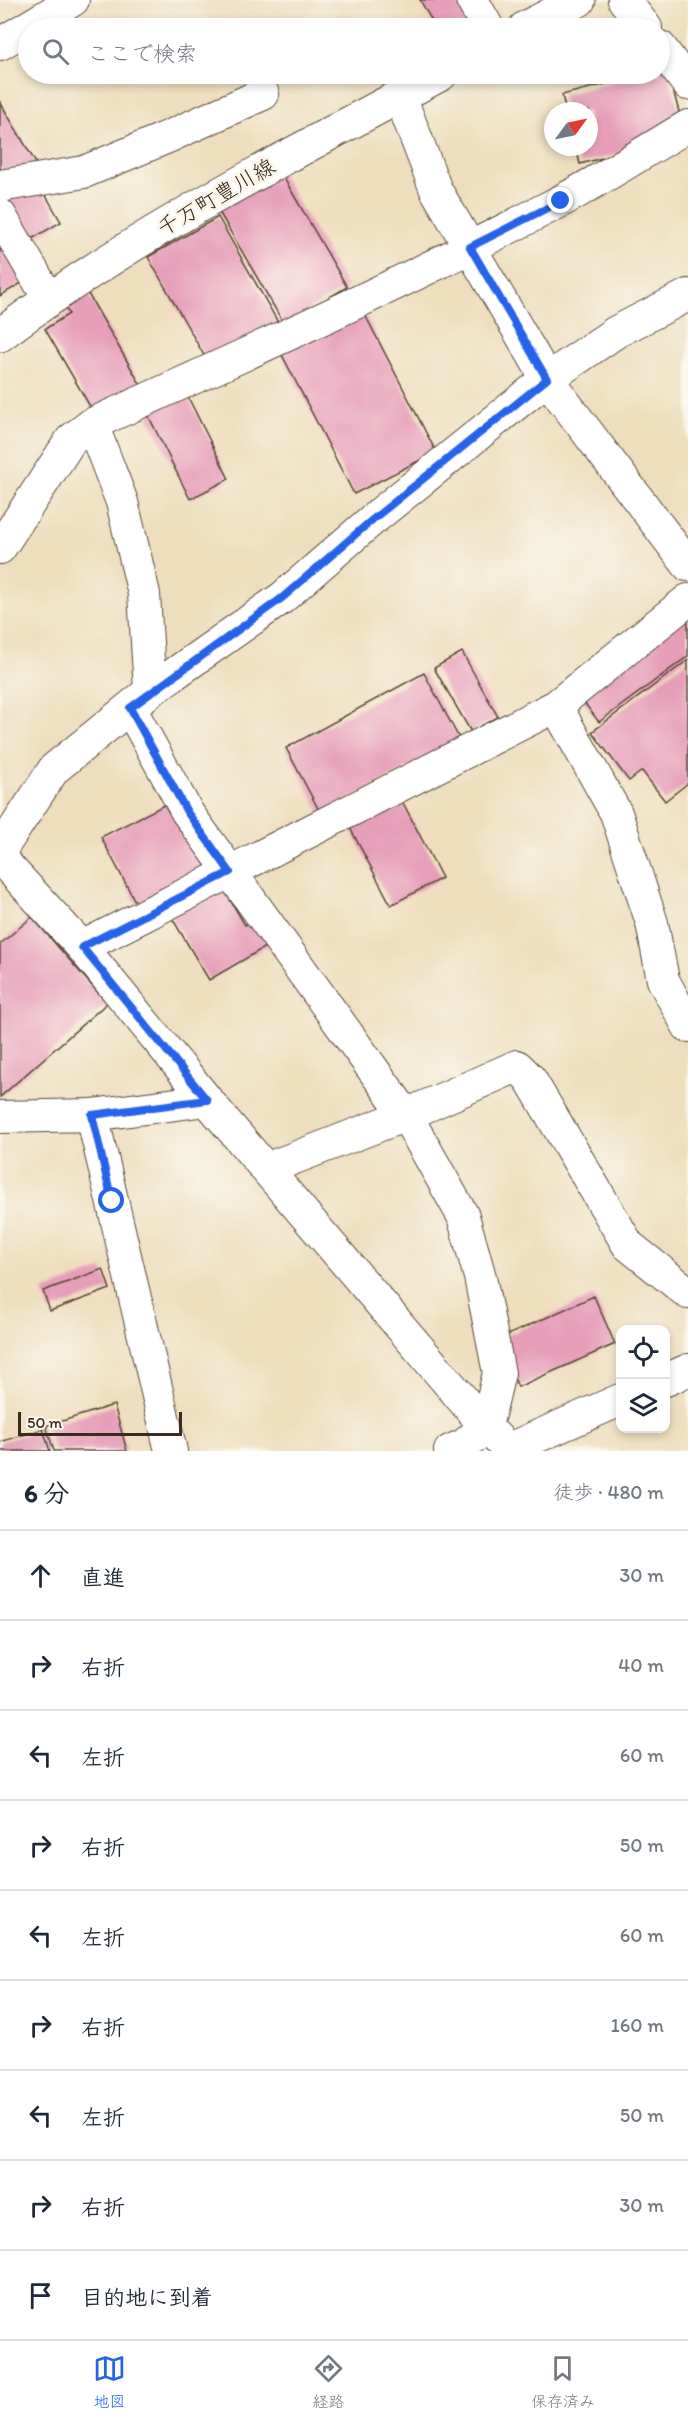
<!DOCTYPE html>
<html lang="ja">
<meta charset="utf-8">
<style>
:root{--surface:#fff;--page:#f6f6f7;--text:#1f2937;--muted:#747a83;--line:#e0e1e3;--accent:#2563eb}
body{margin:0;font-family:Itim,"Klee One",sans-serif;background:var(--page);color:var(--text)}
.controls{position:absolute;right:18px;bottom:18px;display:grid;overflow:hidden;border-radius:12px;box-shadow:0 3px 9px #0003}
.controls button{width:54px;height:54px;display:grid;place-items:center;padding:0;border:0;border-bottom:2px solid var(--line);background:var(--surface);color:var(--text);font:30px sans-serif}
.compass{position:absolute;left:544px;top:102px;width:54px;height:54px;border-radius:50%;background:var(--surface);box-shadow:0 3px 9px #0003;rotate:57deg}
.scale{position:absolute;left:18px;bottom:15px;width:164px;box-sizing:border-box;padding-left:6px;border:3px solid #3b2a1e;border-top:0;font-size:16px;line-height:21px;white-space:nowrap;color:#3b2a1e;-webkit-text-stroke:4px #fbf7ec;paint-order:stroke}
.stop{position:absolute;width:18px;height:18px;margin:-14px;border:4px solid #2563eb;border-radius:50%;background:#fff}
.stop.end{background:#2563eb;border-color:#fff;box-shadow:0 2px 6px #0008}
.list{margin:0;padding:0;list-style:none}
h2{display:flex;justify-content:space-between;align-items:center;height:78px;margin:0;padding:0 24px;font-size:26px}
h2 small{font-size:20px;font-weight:400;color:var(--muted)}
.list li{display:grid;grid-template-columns:39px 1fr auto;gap:18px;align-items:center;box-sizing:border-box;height:90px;padding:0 24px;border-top:2px solid var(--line)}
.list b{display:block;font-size:22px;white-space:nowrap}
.list em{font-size:20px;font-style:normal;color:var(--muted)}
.icon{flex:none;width:33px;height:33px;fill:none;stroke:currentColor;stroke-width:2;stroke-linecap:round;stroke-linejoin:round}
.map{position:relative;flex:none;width:688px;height:1451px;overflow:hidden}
.search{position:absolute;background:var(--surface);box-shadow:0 3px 9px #0003;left:18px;right:18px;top:18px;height:66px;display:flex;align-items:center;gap:15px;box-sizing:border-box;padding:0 21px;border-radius:33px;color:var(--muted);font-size:22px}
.sheet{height:888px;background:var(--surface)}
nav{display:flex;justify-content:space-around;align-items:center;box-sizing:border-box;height:84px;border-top:2px solid var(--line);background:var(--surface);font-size:16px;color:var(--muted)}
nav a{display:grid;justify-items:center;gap:3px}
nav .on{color:var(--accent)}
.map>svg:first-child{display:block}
</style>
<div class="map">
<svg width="688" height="1451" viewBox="0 0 688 1451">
<rect width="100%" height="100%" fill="#fbf7ec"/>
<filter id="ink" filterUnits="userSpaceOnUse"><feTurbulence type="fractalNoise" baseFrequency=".0167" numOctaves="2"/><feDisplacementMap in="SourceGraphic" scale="12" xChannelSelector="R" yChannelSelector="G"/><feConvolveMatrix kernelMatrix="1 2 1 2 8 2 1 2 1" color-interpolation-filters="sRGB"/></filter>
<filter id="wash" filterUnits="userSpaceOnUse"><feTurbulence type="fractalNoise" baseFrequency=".008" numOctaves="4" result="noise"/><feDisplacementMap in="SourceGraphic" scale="24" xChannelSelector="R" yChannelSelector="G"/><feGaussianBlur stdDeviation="1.35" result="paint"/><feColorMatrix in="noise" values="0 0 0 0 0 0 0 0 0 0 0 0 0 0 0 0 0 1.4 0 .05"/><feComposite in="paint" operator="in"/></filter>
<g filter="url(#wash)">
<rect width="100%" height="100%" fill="#eedebd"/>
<g id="blocks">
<path fill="#e69eb9" d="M420,0H466L482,28H436Z
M667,68L681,119L639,148L580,164L576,147H589V111H566L562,95L645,74H660V70Z
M0,102L37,165L0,175Z
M281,173L347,287L284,324L218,210Z
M41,187L61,222L23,244L0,194Z
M218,217L279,324L209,364L148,257Z
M0,239L25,281L0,296Z
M87,292L142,387L95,415L45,329L69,314L64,305Z
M362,309L436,452L354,494L280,351Z
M184,389L229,479L190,499L145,409Z
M688,614V656L599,722L579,696Z
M462,652L498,717L471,732L434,668Z
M688,660V783L665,801L642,771L629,781L592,732Z
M424,673L460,740L321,814L286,748Z
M400,797L442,878L391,905L348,824Z
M172,801L207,869L137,905L101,837Z
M220,883L245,925L257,918L272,943L209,980L169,913Z
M32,917L107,1003L0,1097V944Z
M103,1269L110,1289L50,1311L43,1291Z
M594,1296L615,1344L518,1387L497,1340Z
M114,1405L127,1451H54L46,1426Z
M43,1429L50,1451H0V1442Z"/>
</g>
</g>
<g filter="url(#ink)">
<use href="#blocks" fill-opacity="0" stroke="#564536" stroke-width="1.5"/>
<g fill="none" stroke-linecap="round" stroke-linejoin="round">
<defs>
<path id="minor" d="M472,0L488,28
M624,0L646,28
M0,44L73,0
M660,47L688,84
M400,96L436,190L547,379L688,565
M0,186L84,172L170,136L263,94
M0,215L49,299
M92,424L122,502L144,594L150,691
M0,548L71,440L92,424C249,353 406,282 559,202C603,179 645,151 688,126
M556,706L616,813L652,923L663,980L688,1026
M130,708L187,812L406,1115L463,1216L480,1277L499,1373L486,1427L464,1445L450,1451
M0,851L54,769L150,691L282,598L372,520L547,379L616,332L688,295
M0,858L82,947L207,1100L486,1427L510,1451
M82,947L556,706L688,600
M92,1115L171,1451
M0,1117L92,1115L207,1100
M266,1169L406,1115L517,1066L530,1079L628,1245L688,1293
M666,1380L688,1370
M509,1449L620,1400"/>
<path id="major" d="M525,28L579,0
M0,335C137,232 291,155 441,74"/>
</defs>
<use href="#minor" stroke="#564536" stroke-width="34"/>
<use href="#major" stroke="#564536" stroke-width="35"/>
<use href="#minor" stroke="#fff" stroke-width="32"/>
<use href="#major" stroke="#fff" stroke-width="33"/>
</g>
</g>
<g fill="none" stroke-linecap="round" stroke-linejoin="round" filter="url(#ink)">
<path stroke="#2563eb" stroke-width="8" d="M112,1201L92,1115L207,1100L82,947L230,872L187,812L130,708L282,598L372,520L547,379L470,247L561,201"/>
</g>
<g text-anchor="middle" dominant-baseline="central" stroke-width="6" stroke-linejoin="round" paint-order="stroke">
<g font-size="22" fill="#3b2a1e" stroke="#fbf7ec">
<text transform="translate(216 197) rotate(-30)">千万町豊川線</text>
</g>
</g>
</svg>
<div class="controls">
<button><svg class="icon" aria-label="locate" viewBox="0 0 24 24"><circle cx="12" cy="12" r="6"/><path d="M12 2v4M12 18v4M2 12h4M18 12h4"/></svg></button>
<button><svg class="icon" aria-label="layers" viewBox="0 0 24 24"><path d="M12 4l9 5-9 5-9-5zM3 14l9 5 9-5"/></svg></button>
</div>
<svg class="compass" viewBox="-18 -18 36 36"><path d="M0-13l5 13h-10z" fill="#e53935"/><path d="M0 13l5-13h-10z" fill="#747a83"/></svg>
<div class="scale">50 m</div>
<div class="stop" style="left:112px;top:1201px"></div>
<div class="stop end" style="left:561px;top:201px"></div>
<div class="search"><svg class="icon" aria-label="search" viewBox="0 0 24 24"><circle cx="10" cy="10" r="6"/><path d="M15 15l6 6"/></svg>ここで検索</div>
</div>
<section class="sheet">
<h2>6 分<small>徒歩 · 480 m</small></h2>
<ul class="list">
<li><svg class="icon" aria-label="ahead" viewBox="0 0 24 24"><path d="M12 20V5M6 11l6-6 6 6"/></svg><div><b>直進</b></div><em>30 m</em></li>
<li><svg class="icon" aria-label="right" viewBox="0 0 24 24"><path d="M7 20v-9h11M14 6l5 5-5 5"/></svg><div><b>右折</b></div><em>40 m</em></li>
<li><svg class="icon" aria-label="left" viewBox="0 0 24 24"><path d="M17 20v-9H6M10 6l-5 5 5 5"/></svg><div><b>左折</b></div><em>60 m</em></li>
<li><svg class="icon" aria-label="right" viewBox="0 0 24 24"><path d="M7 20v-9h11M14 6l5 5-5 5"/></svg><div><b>右折</b></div><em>50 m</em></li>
<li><svg class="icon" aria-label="left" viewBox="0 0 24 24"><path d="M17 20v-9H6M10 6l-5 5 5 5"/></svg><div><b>左折</b></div><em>60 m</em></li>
<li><svg class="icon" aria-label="right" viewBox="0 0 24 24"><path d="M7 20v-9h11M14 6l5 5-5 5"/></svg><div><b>右折</b></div><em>160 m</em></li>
<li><svg class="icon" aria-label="left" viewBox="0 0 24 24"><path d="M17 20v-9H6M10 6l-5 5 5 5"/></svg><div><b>左折</b></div><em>50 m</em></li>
<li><svg class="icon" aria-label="right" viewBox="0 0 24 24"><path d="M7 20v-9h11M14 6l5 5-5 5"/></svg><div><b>右折</b></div><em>30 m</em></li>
<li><svg class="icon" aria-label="arrive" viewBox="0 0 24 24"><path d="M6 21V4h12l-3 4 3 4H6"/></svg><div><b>目的地に到着</b></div></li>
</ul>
</section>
<nav>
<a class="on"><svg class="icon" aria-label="map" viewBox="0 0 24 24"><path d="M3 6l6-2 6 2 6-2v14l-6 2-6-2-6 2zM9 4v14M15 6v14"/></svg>地図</a>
<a><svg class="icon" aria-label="directions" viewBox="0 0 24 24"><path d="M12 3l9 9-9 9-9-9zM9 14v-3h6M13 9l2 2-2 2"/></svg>経路</a>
<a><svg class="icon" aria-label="saved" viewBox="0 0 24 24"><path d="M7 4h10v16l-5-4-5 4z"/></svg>保存済み</a>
</nav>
